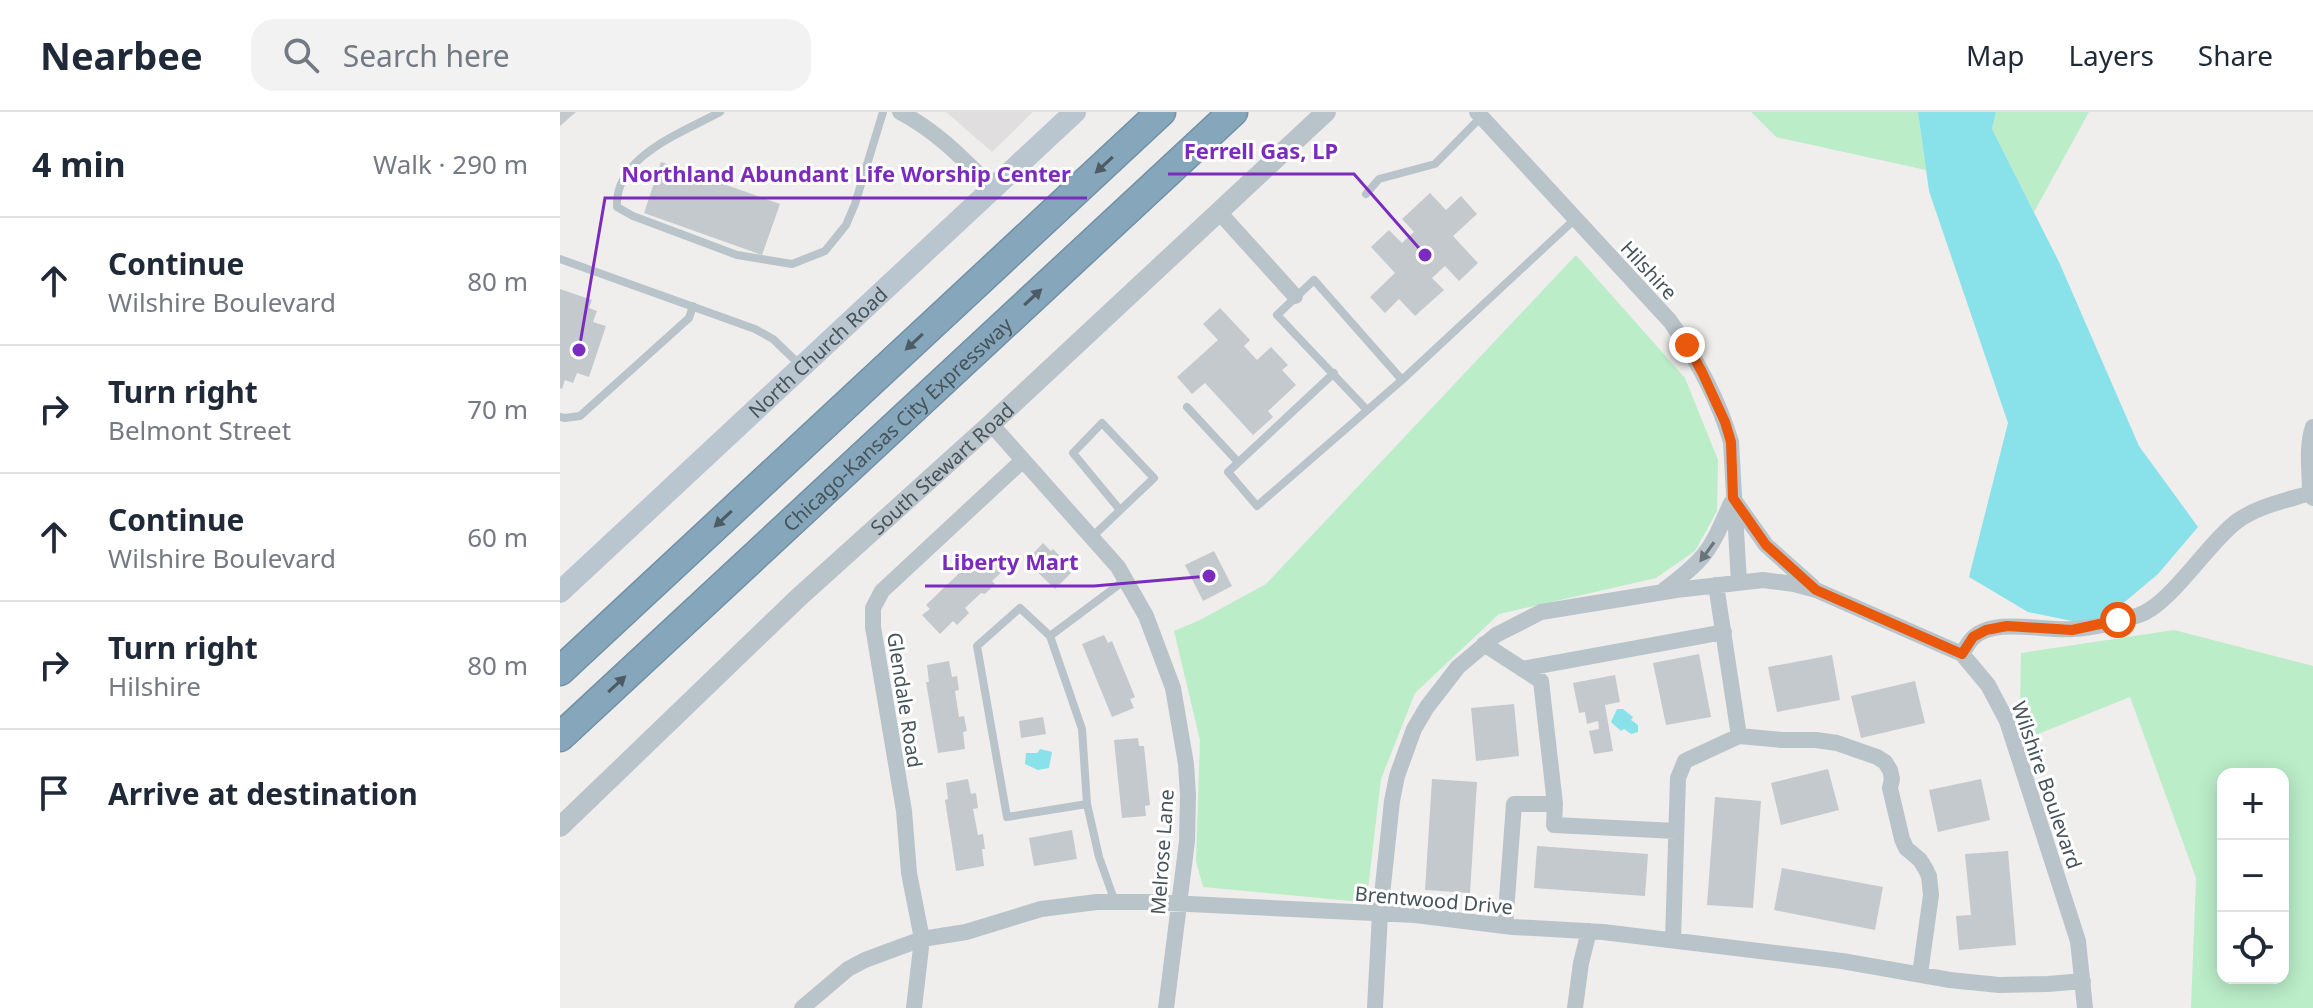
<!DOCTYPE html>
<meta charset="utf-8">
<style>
:root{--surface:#fff;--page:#f2f2f3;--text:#1f2937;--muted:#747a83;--line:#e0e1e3}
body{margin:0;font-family:"Noto Sans",sans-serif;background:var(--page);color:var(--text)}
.controls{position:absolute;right:24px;bottom:24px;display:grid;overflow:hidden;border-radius:16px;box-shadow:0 4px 20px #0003}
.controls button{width:72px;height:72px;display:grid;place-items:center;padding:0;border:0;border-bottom:2px solid var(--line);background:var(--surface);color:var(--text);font:40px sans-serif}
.stop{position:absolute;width:24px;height:24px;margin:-18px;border:6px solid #ea580c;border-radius:50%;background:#fff}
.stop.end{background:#ea580c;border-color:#fff;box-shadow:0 2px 8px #0008}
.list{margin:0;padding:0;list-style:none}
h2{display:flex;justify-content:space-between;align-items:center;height:104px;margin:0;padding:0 32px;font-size:34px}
h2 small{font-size:26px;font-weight:400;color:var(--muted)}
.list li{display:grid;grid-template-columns:52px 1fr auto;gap:24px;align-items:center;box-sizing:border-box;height:128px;padding:0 32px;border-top:2px solid var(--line)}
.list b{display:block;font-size:30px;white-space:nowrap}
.list p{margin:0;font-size:26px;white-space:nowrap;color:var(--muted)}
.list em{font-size:26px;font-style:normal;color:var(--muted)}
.icon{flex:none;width:44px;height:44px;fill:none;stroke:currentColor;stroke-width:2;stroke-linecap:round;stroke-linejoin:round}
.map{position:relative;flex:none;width:1753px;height:896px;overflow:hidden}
header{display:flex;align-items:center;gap:48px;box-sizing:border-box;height:112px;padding:0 40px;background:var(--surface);border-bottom:2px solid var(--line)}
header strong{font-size:38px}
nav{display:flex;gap:44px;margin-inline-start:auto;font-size:28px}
.search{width:560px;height:72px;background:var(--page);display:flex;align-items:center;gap:20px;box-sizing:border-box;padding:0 28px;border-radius:24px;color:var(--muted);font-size:30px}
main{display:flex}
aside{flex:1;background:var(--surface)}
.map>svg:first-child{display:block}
</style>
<header>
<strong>Nearbee</strong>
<div class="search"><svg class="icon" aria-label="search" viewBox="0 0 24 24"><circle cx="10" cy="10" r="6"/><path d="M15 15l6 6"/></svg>Search here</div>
<nav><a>Map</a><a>Layers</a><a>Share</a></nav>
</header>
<main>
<aside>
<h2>4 min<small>Walk · 290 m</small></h2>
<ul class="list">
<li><svg class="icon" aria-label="ahead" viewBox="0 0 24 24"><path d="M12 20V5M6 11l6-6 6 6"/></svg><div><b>Continue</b><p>Wilshire Boulevard</p></div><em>80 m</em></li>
<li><svg class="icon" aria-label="right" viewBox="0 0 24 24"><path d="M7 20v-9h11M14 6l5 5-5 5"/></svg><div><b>Turn right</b><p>Belmont Street</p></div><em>70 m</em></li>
<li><svg class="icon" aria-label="ahead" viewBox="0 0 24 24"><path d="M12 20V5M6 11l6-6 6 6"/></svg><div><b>Continue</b><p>Wilshire Boulevard</p></div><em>60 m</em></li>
<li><svg class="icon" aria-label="right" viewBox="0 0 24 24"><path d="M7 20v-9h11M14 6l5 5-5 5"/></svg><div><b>Turn right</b><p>Hilshire</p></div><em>80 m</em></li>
<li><svg class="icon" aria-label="arrive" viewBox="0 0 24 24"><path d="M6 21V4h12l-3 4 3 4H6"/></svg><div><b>Arrive at destination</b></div></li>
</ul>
</aside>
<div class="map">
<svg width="1753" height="896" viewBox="0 0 1753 896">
<rect width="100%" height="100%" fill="#f0eded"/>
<path fill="#e1dedf" d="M386,0H473L432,40Z"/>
<path fill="#bbedc9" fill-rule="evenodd" d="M1191,0H1358L1366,58L1216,25Z
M1436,0H1529L1474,100L1432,17Z
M1016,143L1125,266L1158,348L1157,399L1135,439L1096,466L939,502L855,581L821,667L807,785L791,789L643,775L636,749L640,628L614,519L640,508L706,472Z
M1614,518L1753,554V896H1631L1636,766L1570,585L1468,626L1460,594L1461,541ZM1663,662H1723V866H1663Z"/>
<path fill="#89e1e9" d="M1358,0H1436L1432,17L1499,150L1579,334L1638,415L1598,462L1536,514L1468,500L1409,465L1448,311L1369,79Z
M1057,597H1063L1073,605L1071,608L1078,613V620L1071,622L1064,617L1061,619L1051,610Z
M480,637L492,640L489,656L478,658L465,652L466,641H477Z"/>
<path fill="#c4c9cd" d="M0,0H16L0,14Z
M101,50L220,92L202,143L84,101Z
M870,81L886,98L901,84L917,102L893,124L918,151L899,169L885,154L872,166L884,178L855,204L839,187L825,201L810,185L835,161L811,135L829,118L842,131L854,120L842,107Z
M0,177L32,188L29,196L37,199L33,210L46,214L29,265L17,261L13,271L5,268L2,277L0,276Z
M660,196L690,228L684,234L697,248L711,235L728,253L722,258L736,273L708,299L713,305L693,323L645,271L632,282L617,265L658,228L643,212Z
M483,431L491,439L493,437L507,451L504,455L511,461L495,477L466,449Z
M654,439L672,474L643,489L625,453Z
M430,443L444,458L432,469L435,472L425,482L421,481L405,496L409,501L397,513L393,509L380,522L362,503L370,497L366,493L414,447L419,453Z
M544,523L548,531L552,529L575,585L570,587L574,596L552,605L522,532Z
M1139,542L1151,605L1106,613L1093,551Z
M1272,543L1280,588L1217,600L1208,555Z
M389,549L392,565L397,564L399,578L395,579L399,605L404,604L407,619L403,620L405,637L378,641L366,570H369L367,553Z
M1055,563L1060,590L1045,593L1053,639L1034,642L1029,619L1039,617L1038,609L1027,612L1025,600L1019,601L1013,571Z
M1355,569L1365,611L1301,626L1291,584Z
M954,592L959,644L916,649L911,596Z
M483,605L486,622L461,626L459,609Z
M578,626L579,634H584L590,693L585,694L586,704L562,706L554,628Z
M1268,657L1279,698L1221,713L1211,671Z
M408,667L411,682L416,681L418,696L413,697L418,723L423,722L425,737H422L424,754L396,759L385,688L388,687L386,671Z
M872,667L917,670L910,781L865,778Z
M1421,667L1430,708L1378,720L1369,678Z
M1155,685L1201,689L1193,796L1147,793Z
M512,718L517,747L474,754L469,726Z
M977,734L1088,742L1085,784L974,776Z
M1448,739L1456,833L1399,838L1396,804L1411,803L1405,742Z
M1222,756L1323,775L1315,818L1214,798Z"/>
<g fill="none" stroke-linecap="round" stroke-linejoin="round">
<defs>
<g id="motorway">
<path d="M0,559L601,0"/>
<path id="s3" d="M0,625L673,0"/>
</g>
</defs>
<use href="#motorway" stroke="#7191a7" stroke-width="31"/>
<path stroke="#b9c4ca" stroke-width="8" d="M160,0C124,20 54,44 57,95L73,104L177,143L232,152L265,139L286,113L295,92L323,0
M806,82L819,67L875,52L921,5
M0,147L195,217L213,227L239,252
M774,261L668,360L697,394L842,268
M627,295L678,350
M807,298L717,203L754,168L842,268L1015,107
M0,305L5,306L20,304L129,206L133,194
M532,425L594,366L542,311L513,341L560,398
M490,524L522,617L527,692L447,705L417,534L460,496L490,524L565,468
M527,692L539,745L555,790"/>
<path stroke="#b9c4ca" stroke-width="16" d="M340,0C378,20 403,47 433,77
M917,0L1110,209C1136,246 1158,286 1171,330L1179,471
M659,100L735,184
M431,312L558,455L586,504L613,576L626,652L628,683L627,729L606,896
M1753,315C1746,335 1750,360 1750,381L1753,386
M1174,388L1206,433L1252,474
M1156,473L1179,624
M1104,478C1146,447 1150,439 1171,391
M924,532L981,569L995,692
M1402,542C1405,537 1408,531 1412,527C1433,504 1485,520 1513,517C1535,516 1558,510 1579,503C1610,493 1648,431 1676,410C1697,394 1725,389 1750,381
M962,557L1164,520
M945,814L954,692H995L994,713L1116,719
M1113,828L1118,666L1125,649L1179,624L1222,628H1256L1277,631L1317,645L1325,650L1330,658L1332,667L1330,676L1342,727L1346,736L1360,748L1365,756L1369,764L1371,783L1360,862
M242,896L288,857L305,848L340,835L362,827L406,820L481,797L537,790H587L855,803L953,815L1043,820L1282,849L1390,868L1439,873L1488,872L1523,869
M354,896L362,827L349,761L344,699L313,515V496L322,479L463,348
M815,896L820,802L832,689L837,664L854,617L867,595L898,555L936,523L981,500L1116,478L1203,468L1234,472L1256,478L1402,542L1428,573L1447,609L1518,829L1525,896
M1015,896L1021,851L1029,819"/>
<path stroke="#b9c4ca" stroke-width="20" id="s1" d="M0,715L238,486L431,312L766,0"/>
<path stroke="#b9c6cf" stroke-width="22" id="s2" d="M0,480L515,0"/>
<use href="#motorway" stroke="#85a6bb" stroke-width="28"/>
</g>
<defs><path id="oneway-solid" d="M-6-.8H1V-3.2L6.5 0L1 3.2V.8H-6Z" transform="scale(2)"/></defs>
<g fill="#4c5b64">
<use href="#oneway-solid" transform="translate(544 53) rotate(137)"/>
<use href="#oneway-solid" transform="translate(473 185) rotate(-43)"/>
<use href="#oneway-solid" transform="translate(354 230) rotate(137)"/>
<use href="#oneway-solid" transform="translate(163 407) rotate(137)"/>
<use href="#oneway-solid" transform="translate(57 572) rotate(-43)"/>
</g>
<use fill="#68757c" href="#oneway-solid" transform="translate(1147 440) rotate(126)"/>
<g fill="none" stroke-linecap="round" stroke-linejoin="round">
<path stroke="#ea580c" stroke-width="10" d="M1127,233L1142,260L1165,310L1171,330L1173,386L1206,433L1256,478L1402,542L1413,525L1426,518L1447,514L1512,518L1558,508"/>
</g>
<g text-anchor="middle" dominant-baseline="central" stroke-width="6" stroke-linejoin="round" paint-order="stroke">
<g font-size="20" fill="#46535a" stroke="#fff">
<text transform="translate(1089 158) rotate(47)">Hilshire</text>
<text stroke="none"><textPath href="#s2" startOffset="352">North Church Road</textPath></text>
<text stroke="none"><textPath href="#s3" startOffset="460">Chicago-Kansas City Expressway</textPath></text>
<text stroke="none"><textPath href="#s1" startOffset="524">South Stewart Road</textPath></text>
<text transform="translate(345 588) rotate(81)">Glendale Road</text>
<text transform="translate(1487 673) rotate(71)">Wilshire Boulevard</text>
<text transform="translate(602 740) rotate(-86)">Melrose Lane</text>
<text transform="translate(874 788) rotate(5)">Brentwood Drive</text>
</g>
</g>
<path fill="none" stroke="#7b2cbf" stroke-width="3" d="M865 143L794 62H608M19 238L45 86H527M649 464L534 474H365"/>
<g fill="#7b2cbf" stroke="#fff" stroke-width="3">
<circle cx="865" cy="143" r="8"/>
<circle cx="19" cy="238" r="8"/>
<circle cx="649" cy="464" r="8"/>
</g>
<g font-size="22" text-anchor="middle" font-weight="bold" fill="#7b2cbf" stroke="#fff" stroke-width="6" stroke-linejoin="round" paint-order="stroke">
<text x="701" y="47">Ferrell Gas, LP</text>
<text x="286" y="70">Northland Abundant Life Worship Center</text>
<text x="450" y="458">Liberty Mart</text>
</g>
</svg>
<div class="controls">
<button>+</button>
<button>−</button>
<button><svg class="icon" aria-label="locate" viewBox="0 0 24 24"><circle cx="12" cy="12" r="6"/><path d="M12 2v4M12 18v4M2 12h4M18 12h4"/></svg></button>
</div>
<div class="stop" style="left:1558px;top:508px"></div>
<div class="stop end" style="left:1127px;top:233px"></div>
</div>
</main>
